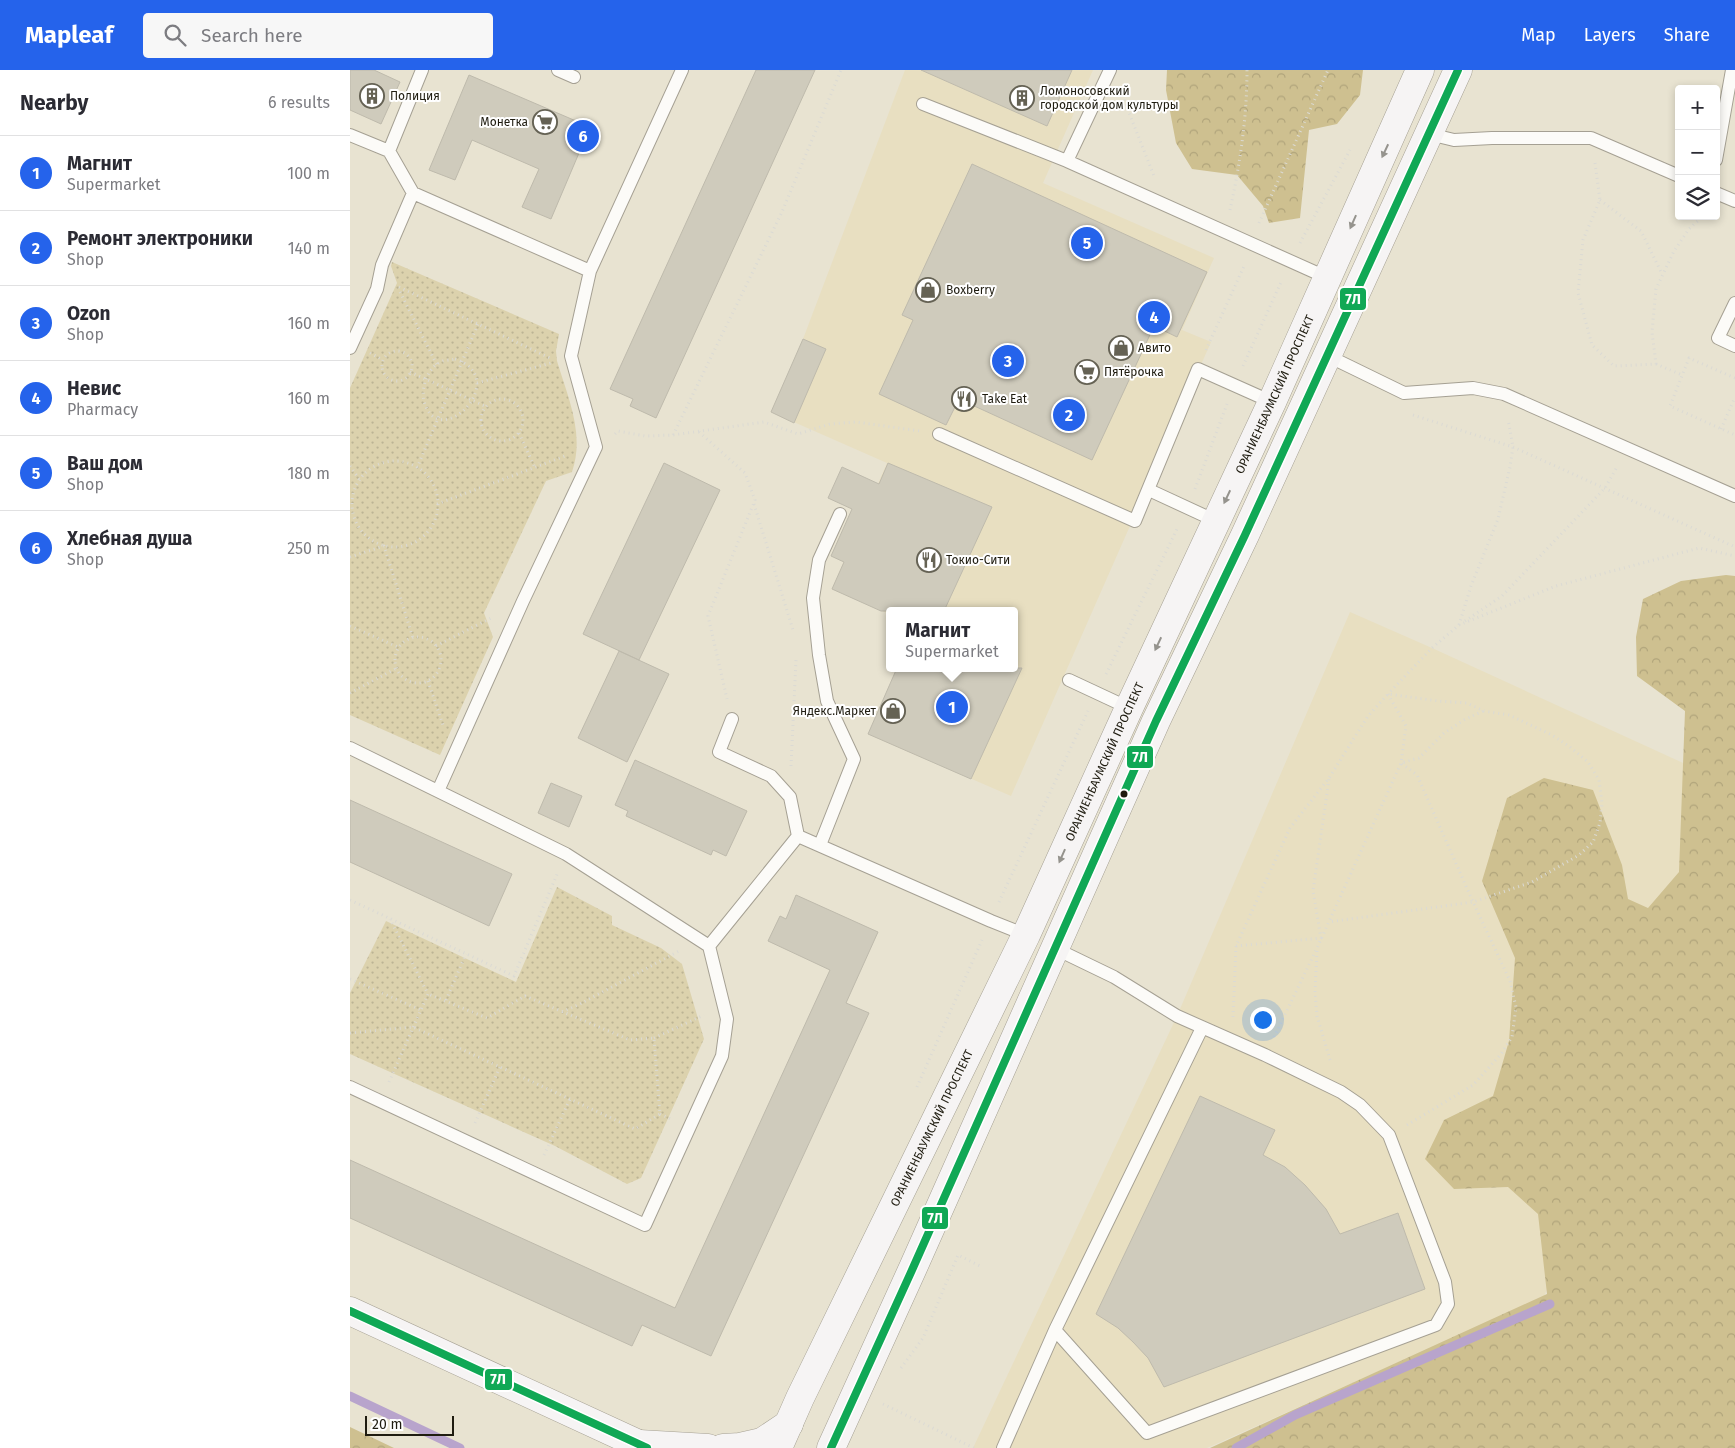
<!DOCTYPE html>
<meta charset="utf-8">
<style>
:root{--surface:#fff;--page:#f7f7f7;--text:#2b2b33;--muted:#7c7c81;--line:#e1e1e2;--accent:#2563eb}
body{margin:0;font-family:"Fira Sans",sans-serif;background:var(--page);color:var(--text)}
.controls{position:absolute;right:15px;top:15px;display:grid;overflow:hidden;border-radius:5px;box-shadow:0 2px 8px #0003}
.controls button{width:45px;height:45px;display:grid;place-items:center;padding:0;border:0;border-bottom:1px solid var(--line);background:var(--surface);color:var(--text);font:25px sans-serif}
.scale{position:absolute;left:15px;bottom:12px;width:89px;box-sizing:border-box;padding-left:5px;border:2px solid #1f1c10;border-top:0;font-size:14px;line-height:18px;white-space:nowrap;color:#1f1c10;-webkit-text-stroke:4px #fff;paint-order:stroke}
.you{position:absolute;left:912px;top:949px;width:18px;height:18px;margin:-12px;border:4px solid #fff;border-radius:50%;background:#1a73e8;box-shadow:0 0 0 8px #1a73e833}
.badge{display:grid;place-items:center;width:32px;height:32px;border-radius:50%;background:var(--accent);color:#fff;font-size:16px;font-weight:700}
.pin{position:absolute;translate:-50% -50%;border:2px solid #fff;box-shadow:0 1px 5px #0006}
.popup{position:absolute;left:536px;top:537px;width:132px;height:65px;box-sizing:border-box;display:grid;place-content:center;border-radius:5px;background:var(--surface);filter:drop-shadow(0 1px 4px #0005);font-size:16px;white-space:nowrap;color:var(--muted)}
.popup b{font-size:19px;color:var(--text)}
.popup::after{content:'';position:absolute;left:50%;top:100%;margin-left:-10px;border:10px solid transparent;border-top-color:var(--surface)}
.list{margin:0;padding:0;list-style:none}
h2{display:flex;justify-content:space-between;align-items:center;height:65px;margin:0;padding:0 20px;font-size:21px}
h2 small{font-size:16px;font-weight:400;color:var(--muted)}
.list li{display:grid;grid-template-columns:32px 1fr auto;gap:15px;align-items:center;box-sizing:border-box;height:75px;padding:0 20px;border-top:1px solid var(--line)}
.list b{display:block;font-size:19px;white-space:nowrap}
.list p{margin:0;font-size:16px;white-space:nowrap;color:var(--muted)}
.list em{font-size:16px;font-style:normal;color:var(--muted)}
.icon{flex:none;width:28px;height:28px;fill:none;stroke:currentColor;stroke-width:2;stroke-linecap:round;stroke-linejoin:round}
.map{position:relative;flex:none;width:1385px;height:1378px;overflow:hidden}
header{display:flex;align-items:center;gap:30px;box-sizing:border-box;height:70px;padding:0 25px;background:var(--accent);color:#fff}
header strong{font-size:24px}
nav{display:flex;gap:28px;margin-inline-start:auto;font-size:18px}
.search{width:350px;height:45px;background:var(--page);display:flex;align-items:center;gap:12px;box-sizing:border-box;padding:0 18px;border-radius:5px;color:var(--muted);font-size:19px}
main{display:flex}
aside{flex:1;background:var(--surface)}
.map>svg:first-child{display:block}
</style>
<header>
<strong>Mapleaf</strong>
<div class="search"><svg class="icon" aria-label="search" viewBox="0 0 24 24"><circle cx="10" cy="10" r="6"/><path d="M15 15l6 6"/></svg>Search here</div>
<nav><a>Map</a><a>Layers</a><a>Share</a></nav>
</header>
<main>
<aside>
<h2>Nearby<small>6 results</small></h2>
<ul class="list">
<li><span class="badge">1</span><div><b>Магнит</b><p>Supermarket</p></div><em>100 m</em></li>
<li><span class="badge">2</span><div><b>Ремонт электроники</b><p>Shop</p></div><em>140 m</em></li>
<li><span class="badge">3</span><div><b>Ozon</b><p>Shop</p></div><em>160 m</em></li>
<li><span class="badge">4</span><div><b>Невис</b><p>Pharmacy</p></div><em>160 m</em></li>
<li><span class="badge">5</span><div><b>Ваш дом</b><p>Shop</p></div><em>180 m</em></li>
<li><span class="badge">6</span><div><b>Хлебная душа</b><p>Shop</p></div><em>250 m</em></li>
</ul>
</aside>
<div class="map">
<svg width="1385" height="1378" viewBox="0 0 1385 1378">
<defs>
<pattern id="grass-dots" width="8" height="8" patternUnits="userSpaceOnUse" patternTransform="scale(1.25)"><rect width="8" height="8" fill="#dcd2ad"/><path d="M2 2h.1M6 6h.1" fill="none" stroke="#bcb494" stroke-width="1.8" stroke-linecap="round"/></pattern>
<pattern id="forest-crowns" width="20" height="18" patternUnits="userSpaceOnUse" patternTransform="scale(1.25)"><rect width="20" height="18" fill="#cec090"/><path d="M2 6a3 3 0 1 1 6 0M12 15a3 3 0 1 1 6 0" fill="none" stroke="#b0a47b"/></pattern>
</defs>
<rect width="100%" height="100%" fill="#e8e3d1"/>
<path fill="#e8dfc1" d="M555,0H743L693,113L864,188L832,260L861,272L661,726L518,664L664,598V541H540L539,544L482,519L537,393L421,342L453,269Z
M1000,542L1082,578L1379,714L1194,1227L857,1378H623L827,946Z"/>
<path fill="url(#grass-dots)" d="M42,192L209,264L206,281L207,291C218,328 235,364 222,402L196,411L134,543L143,567L90,685L0,645V318L47,213L41,196Z
M207,817L262,846V855L311,878L332,894L354,969L291,1108L277,1114L205,1076L0,984V923L36,851L166,912Z"/>
<path fill="url(#forest-crowns)" d="M817,0H1013L1010,25L987,54L959,60L950,148L919,153L913,136L887,105L842,99L826,73L816,20Z
M1376,505L1385,506V1378H860L1197,1224L1188,1144L1158,1117L1104,1119L1075,1089L1094,1050L1143,1026L1159,971L1165,888L1132,811L1157,728L1194,708L1243,720L1272,795L1278,829L1298,838L1329,802L1335,641L1287,606L1286,567L1293,529L1331,511Z
M0,1357L44,1378H0Z"/>
<g fill="none" stroke-linecap="round" stroke-linejoin="round">
<path stroke="#b8a4cc" stroke-width="9" d="M0,1326L110,1378
M886,1378L945,1345L1200,1234"/>
</g>
<path fill="#cfcbbc" stroke="#bebaac" d="M0,0H24L50,12L31,54L0,40Z
M406,0H465L306,348L280,336L283,329L260,319Z
M571,0H722L697,56Z
M119,5L240,57L201,149L172,137L189,99L122,70L105,110L79,100Z
M622,94L857,202L827,267L804,256L742,390L609,329L596,355L529,324L563,250L552,245Z
M453,269L476,279L444,353L421,342Z
M314,393L370,420L289,590L233,564Z
M538,393L642,437L594,541H531L482,519L494,492L481,486L502,439L478,428L492,397L529,414Z
M269,581L319,604L277,692L228,668Z
M547,598H672L621,709L518,664Z
M285,690L397,741L376,786L363,780L361,785L276,746L278,741L265,735Z
M201,713L232,726L219,757L188,743Z
M0,730L162,804L139,856L0,792Z
M446,825L528,862L496,933L519,943L361,1286L292,1255L282,1276L0,1148V1090L325,1238L480,900L418,871L430,846L436,849Z
M850,1026L925,1060L913,1085L935,1097L955,1115L976,1139L990,1164L1048,1143L1075,1219L814,1317L798,1288L783,1272L768,1258L746,1244Z"/>
<g fill="none" stroke-linecap="round" stroke-linejoin="round">
<defs>
<path id="lane" d="M208,0L224,7
M573,34L717,91L978,208
M1079,64L1104,70L1142,68H1241L1329,106
M0,65L39,81L63,123L32,195L27,219L0,278
M39,81L72,0
M1366,90L1382,0
M717,91L760,0
M63,123L240,201
M1366,123L1385,131
M1385,233L1368,268L1385,276
M978,286L1054,323L1123,318L1154,324L1385,426
M589,364L785,451L848,299L922,332
M799,420L866,451
M719,610L779,638
M382,649L369,682L421,706L440,727L448,766
M0,678L216,784L359,876L377,949L372,986L295,1155L0,1017
M88,721L173,531L246,377L221,286L240,201L332,0
M470,775L504,689L477,631L469,585L463,528L469,490L490,444
M359,876L448,766L641,851L676,865
M704,878L764,907L827,946L915,985L991,1022L1010,1035L1039,1065L1095,1212L1098,1234L1086,1255L797,1363L705,1260
M653,1378L705,1260L852,958"/>
<g id="secondary">
<path d="M0,1241L297,1378"/>
<path d="M289,1374L358,1378"/>
<path d="M373,1378L390,1377L412,1372L439,1354"/>
<path id="s1" d="M428,1378L450,1328L676,865L779,638L922,332L1070,0"/>
<path d="M481,1378L562,1200L806,651L895,465L1108,0"/>
</g>
</defs>
<use href="#lane" stroke="#a5a093" stroke-width="14"/>
<use href="#secondary" stroke="#a5a093" stroke-width="29"/>
<path stroke="#dbdad4" stroke-width="3" stroke-dasharray="1 4" stroke-linecap="butt" d="M772,25L804,106
M1245,93L1250,130L1233,170L1228,223L1242,275L1264,296L1306,294L1302,262L1306,219L1324,181L1339,159L1353,146
M1250,130L1291,161L1312,204
M880,140C890,94 897,48 897,0
M909,153L978,0
M950,173L1000,80
M49,217L200,288
M50,222L87,295
M856,280L895,194
M32 296a15 15 0 1 1 30 0a15 15 0 1 1-30 0Z
M20,283L33,290
M105,289C161,308 94,378 76,337C69,322 76,297 93,291C97,290 101,290 105,289Z
M1306,294L1332,305
M893,296L932,210
M60,302L137,337
M1385,308L1339,288L1320,336L1385,365
M127,313L201,293
M131 350a21 21 0 1 1 42 0a21 21 0 1 1-42 0Z
M1063,345L1163,377L1385,477
M1371,359L1385,327
M349,362L395,403L405,430L358,546L377,629
M169,363L185,398
M265,364L268,361L295,366L323,365L414,352L448,364L480,354L506,352L570,361
M323,365L432,142L491,0
M2 434a43 43 0 1 1 86 0a43 43 0 1 1-86 0Z
M0,396L9,409
M67,398L128,254
M845,419L877,334
M87,434L218,385
M404,434L443,560
M0,487L34,476L63,568
M1115,551L1152,526L1255,418L1267,397
M1109,555L1121,516L1148,449L1160,397L1163,377L1158,349
M0,556L48,577
M45 590a23 23 0 1 1 46 0a23 23 0 1 1-46 0Z
M86,576L141,548
M756,604L828,457
M78,611L93,655
M0,623L47,598
M441,696L446,590
M0,830L164,906L208,802
M649,832L738,641
M886,876L971,868L963,821L979,709
M967,881L965,922L967,946L981,993
M0,909L71,940
M96,930L116,884
M212,942L230,934L329,881
M883,947L886,876L940,758L979,708L1018,646L1038,624L1088,631L1117,633L1134,641L1159,645L1202,665L1220,677L1238,692L1249,710L1252,733L1250,753L1243,772L1229,785L1182,812L1123,832L978,852
M0,963L63,957L285,1059L310,1044L304,968L280,970L175,926L137,948L78,924
M924,967L967,878L1051,693L1056,656L1038,624L1082,578L1109,555L1206,516L1349,478L1385,486
M304,968L354,945
M39,1012L78,924L40,849
M567,1017L632,870
M310,1044L321,1049
M125,1053L150,997
M1057,1055L1123,1015L1151,984L1162,967L1166,937L1160,911L1123,832L1067,705L1051,693L1069,688L1094,663L1114,650L1133,641
M194,1085L220,1029
M551,1298L573,1268L608,1185L630,1196
M533,1334L624,1378"/>
<use href="#lane" stroke="#fcfbf8" stroke-width="12"/>
<use href="#secondary" stroke="#f6f4f4" stroke-width="28"/>
<defs>
<path id="bus-1" d="M0,1241L297,1378
M481,1378L562,1200L806,651L895,465L1108,0"/>
</defs>
<use href="#bus-1" stroke="#fff" stroke-width="11"/>
<use href="#bus-1" stroke="#10a855" stroke-width="8"/>
</g>
<defs><path id="oneway-solid" d="M-6-.8H1V-3.2L6.5 0L1 3.2V.8H-6Z" transform="scale(1.25)"/></defs>
<g fill="#95938d">
<use href="#oneway-solid" transform="translate(1035 81) rotate(115)"/>
<use href="#oneway-solid" transform="translate(1003 152) rotate(114)"/>
<use href="#oneway-solid" transform="translate(877 427) rotate(115)"/>
<use href="#oneway-solid" transform="translate(808 574) rotate(115)"/>
<use href="#oneway-solid" transform="translate(712 786) rotate(114)"/>
</g>
<defs>
<symbol id="building-ring" viewBox="-11 -11 22 22"><circle r="9.5" fill="#fff" stroke="#656254" stroke-width="1.5"/><path d="M-4-6H4V6H1V3H-1V6H-4ZM-2.5-4.3h1.7v1.8h-1.7ZM.8-4.3h1.7v1.8H.8ZM-2.5-1h1.7V.8h-1.7ZM.8-1h1.7V.8H.8Z" fill="#656254"/></symbol>
<symbol id="supermarket-ring" viewBox="-11 -11 22 22"><circle r="9.5" fill="#fff" stroke="#656254" stroke-width="1.5"/><path d="M-6-5.5h2.5l.6 2H6L4.5 2H-2.5L-4.4-4H-6ZM-1.5 3.2a1.3 1.3 0 1 0 .1 0ZM3 3.2a1.3 1.3 0 1 0 .1 0Z" fill="#656254"/></symbol>
<symbol id="shop-ring" viewBox="-11 -11 22 22"><circle r="9.5" fill="#fff" stroke="#656254" stroke-width="1.5"/><path d="M-5-2.5h2.3a2.7 3.5 0 0 1 5.4 0H5L5.5 6h-11ZM-1.5-2.5h3a1.5 2.3 0 0 0-3 0Z" fill="#656254"/></symbol>
<symbol id="restaurant-ring" viewBox="-11 -11 22 22"><circle r="9.5" fill="#fff" stroke="#656254" stroke-width="1.5"/><path d="M-5-6h1v4h1v-4h1v4h1v-4h1v5L-1.5 .5V6h-2V.5L-5-1ZM5-6V6H3V1.5H1.5Q1.5-4 5-6Z" fill="#656254"/></symbol>
</defs>
<g fill-rule="evenodd">
<use href="#building-ring" x="8" y="12" width="28" height="28"/>
<use href="#building-ring" x="658" y="14" width="28" height="28"/>
<use href="#supermarket-ring" x="181" y="38" width="28" height="28"/>
<use href="#shop-ring" x="564" y="206" width="28" height="28"/>
<use href="#shop-ring" x="757" y="264" width="28" height="28"/>
<use href="#supermarket-ring" x="723" y="288" width="28" height="28"/>
<use href="#restaurant-ring" x="600" y="315" width="28" height="28"/>
<use href="#restaurant-ring" x="565" y="476" width="28" height="28"/>
<use href="#shop-ring" x="529" y="627" width="28" height="28"/>
</g>
<circle fill="#1f1c10" stroke="#fff" stroke-width="2" cx="774" cy="724" r="4.5"/>
<g text-anchor="middle" dominant-baseline="central" stroke-width="4" stroke-linejoin="round" paint-order="stroke">
<g font-size="12" fill="#1f1c10" stroke="#fff" text-anchor="start">
<text x="690" y="21">Ломоносовский<tspan x="690" dy="14">городской дом культуры</tspan></text>
<text x="40" y="26">Полиция</text>
<text x="178" y="52" text-anchor="end">Монетка</text>
<text x="596" y="220">Boxberry</text>
<text x="788" y="278">Авито</text>
<text x="754" y="302">Пятёрочка</text>
<text x="632" y="329">Take Eat</text>
<text x="596" y="490">Токио-Сити</text>
<text x="526" y="641" text-anchor="end">Яндекс.Маркет</text>
</g>
<g font-size="12" fill="#1f1c10" stroke="#fff">
<text stroke="none"><textPath href="#s1" startOffset="1165">ОРАНИЕНБАУМСКИЙ ПРОСПЕКТ</textPath></text>
<text stroke="none"><textPath href="#s1" startOffset="760">ОРАНИЕНБАУМСКИЙ ПРОСПЕКТ</textPath></text>
<text stroke="none"><textPath href="#s1" startOffset="355">ОРАНИЕНБАУМСКИЙ ПРОСПЕКТ</textPath></text>
</g>
</g>
<g stroke="#fff" stroke-width="2">
<rect x="989" y="217" width="28" height="24" rx="5" fill="#10a855"/>
<rect x="776" y="675" width="28" height="24" rx="5" fill="#10a855"/>
<rect x="571" y="1136" width="28" height="24" rx="5" fill="#10a855"/>
<rect x="134" y="1298" width="29" height="23" rx="5" fill="#10a855"/>
</g>
<g font-size="14" text-anchor="middle" font-weight="bold" fill="#fff">
<text x="1003" y="234">7Л</text>
<text x="790" y="692">7Л</text>
<text x="585" y="1153">7Л</text>
<text x="148" y="1314">7Л</text>
</g>
</svg>
<div class="controls">
<button>+</button>
<button>−</button>
<button><svg class="icon" aria-label="layers" viewBox="0 0 24 24"><path d="M12 4l9 5-9 5-9-5zM3 14l9 5 9-5"/></svg></button>
</div>
<div class="scale">20 m</div>
<div class="you"></div>
<div class="pin badge" style="left:602px;top:637px">1</div>
<div class="popup"><b>Магнит</b>Supermarket</div>
<div class="pin badge" style="left:719px;top:345px">2</div>
<div class="pin badge" style="left:658px;top:291px">3</div>
<div class="pin badge" style="left:804px;top:247px">4</div>
<div class="pin badge" style="left:737px;top:173px">5</div>
<div class="pin badge" style="left:233px;top:66px">6</div>
</div>
</main>
